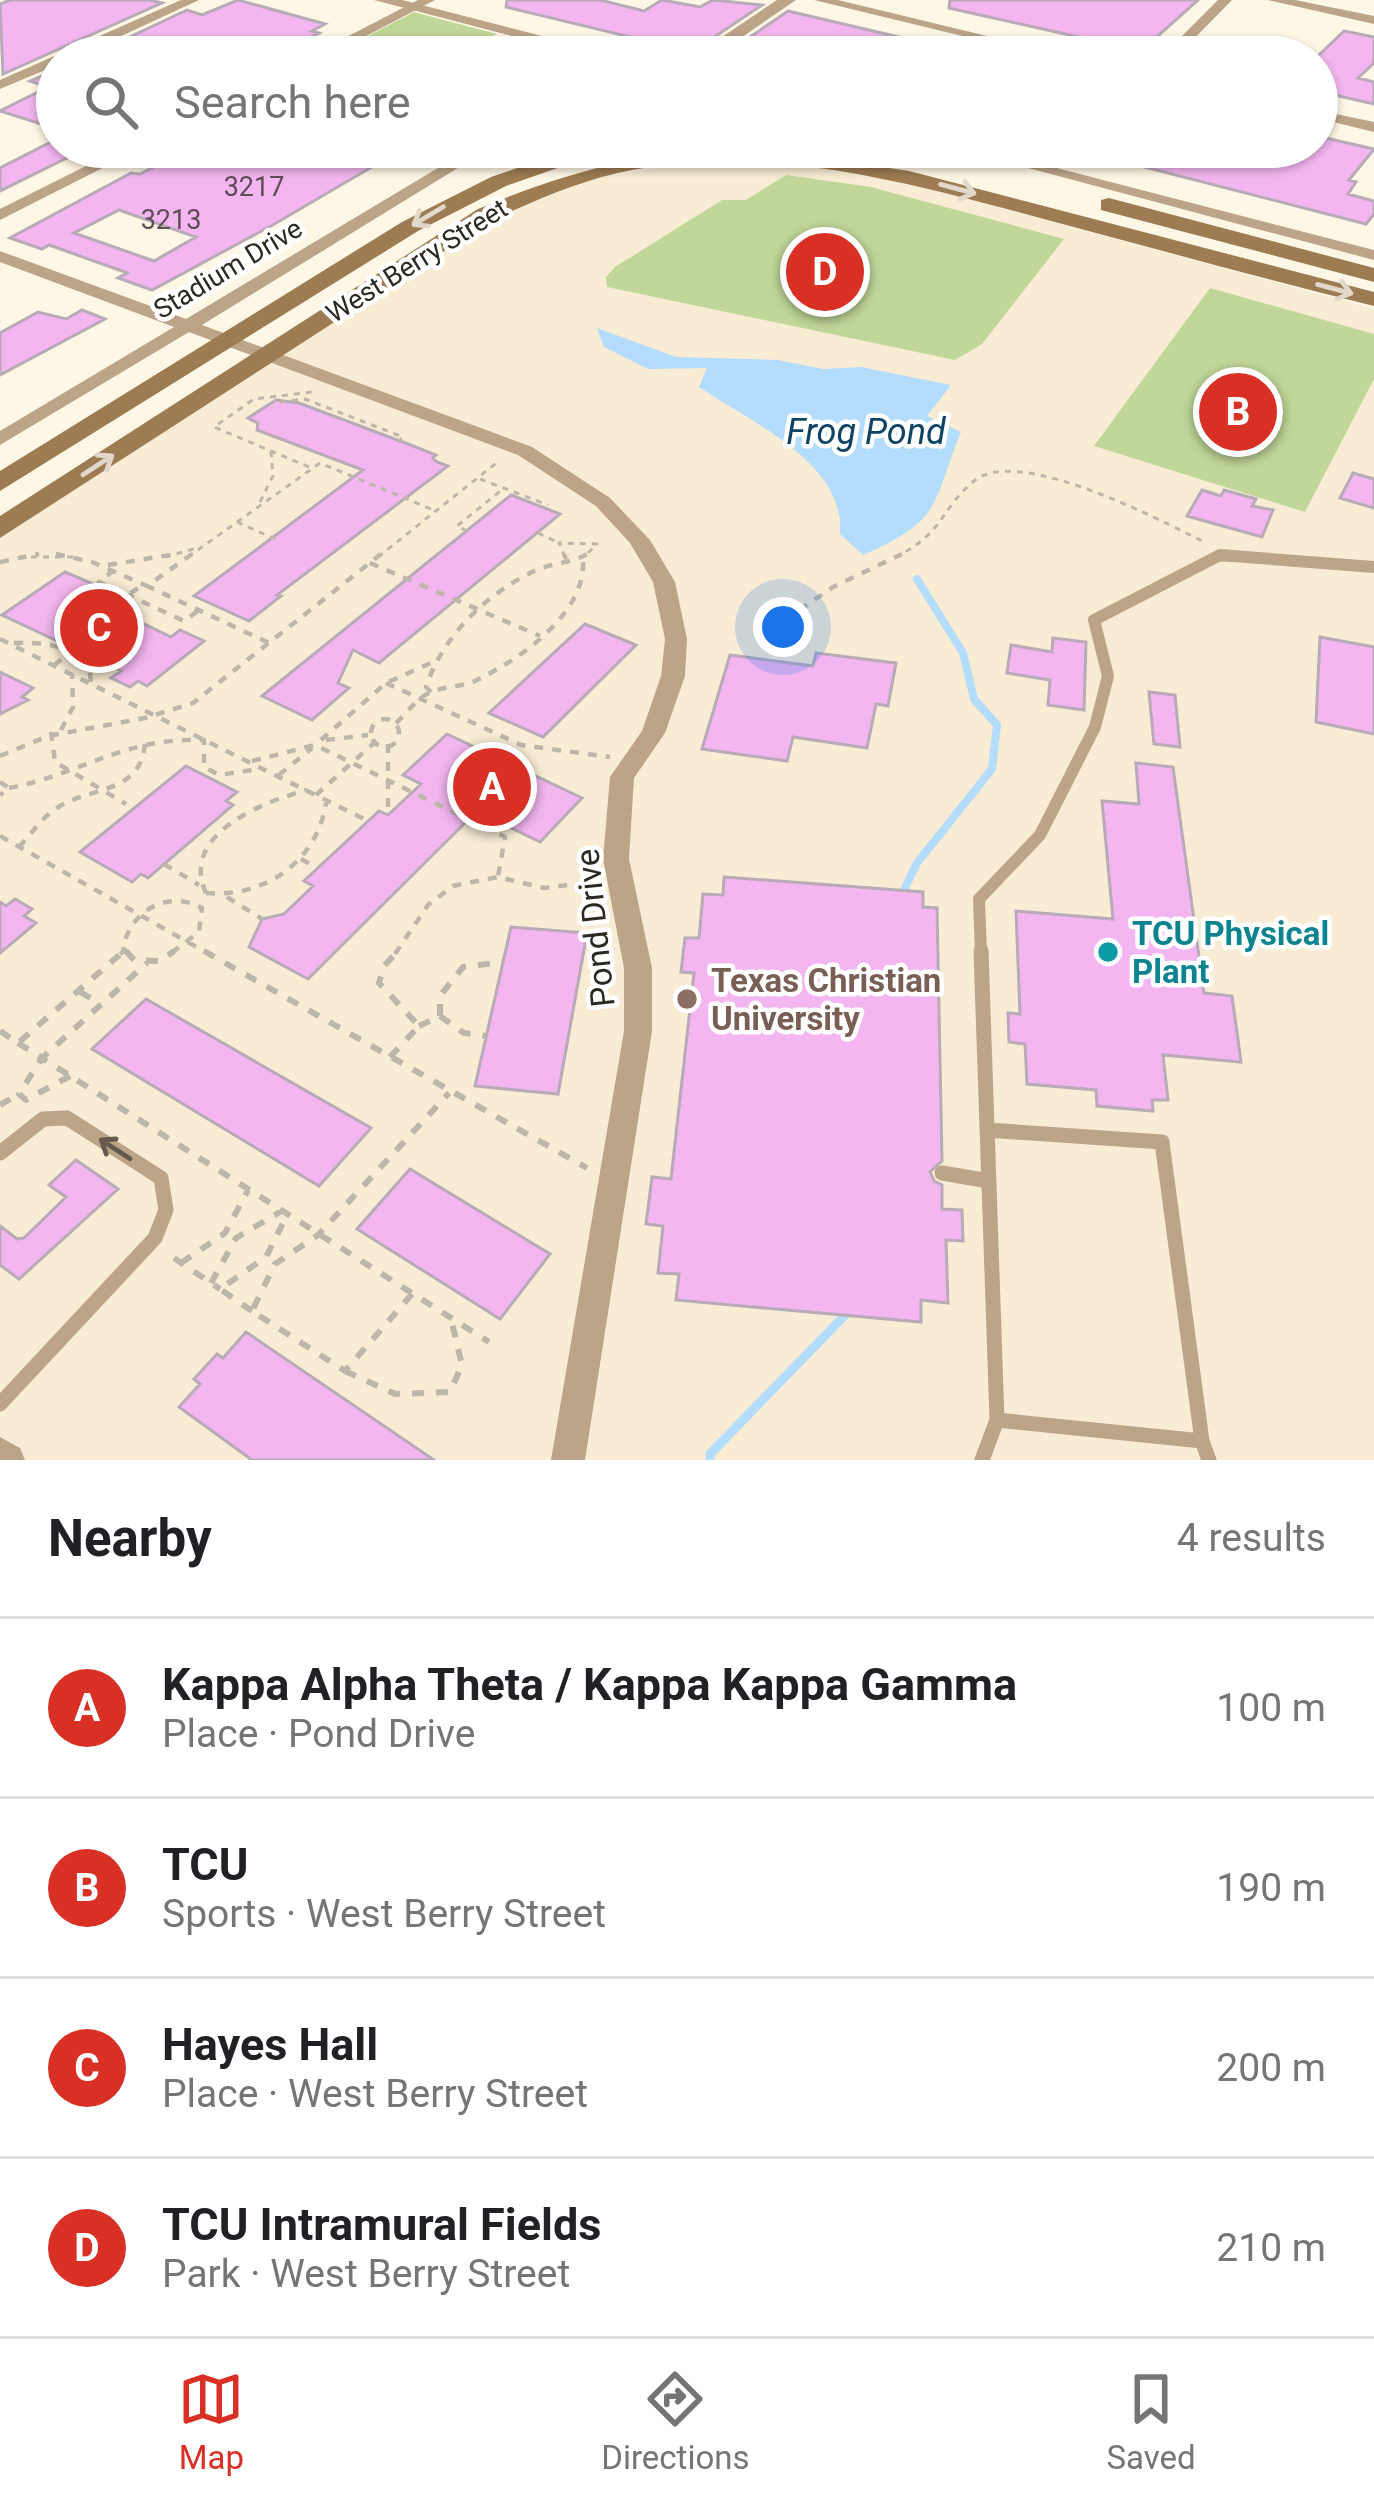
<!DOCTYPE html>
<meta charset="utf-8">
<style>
:root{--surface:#fff;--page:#f6f6f6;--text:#202124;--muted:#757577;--line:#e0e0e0;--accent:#d93025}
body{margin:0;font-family:Roboto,sans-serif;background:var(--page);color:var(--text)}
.you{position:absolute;left:783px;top:627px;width:42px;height:42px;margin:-30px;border:9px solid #fff;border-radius:50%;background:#1a73e8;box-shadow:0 0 0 18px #1a73e833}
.badge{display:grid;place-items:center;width:78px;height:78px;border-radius:50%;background:var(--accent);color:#fff;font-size:39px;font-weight:700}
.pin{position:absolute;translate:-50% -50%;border:6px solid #fff;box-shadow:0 3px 12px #0006}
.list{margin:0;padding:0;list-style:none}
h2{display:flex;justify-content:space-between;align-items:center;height:156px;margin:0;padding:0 48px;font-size:51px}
h2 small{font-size:39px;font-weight:400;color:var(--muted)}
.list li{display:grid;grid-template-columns:78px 1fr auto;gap:36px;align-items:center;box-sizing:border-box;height:180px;padding:0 48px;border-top:3px solid var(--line)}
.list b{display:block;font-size:45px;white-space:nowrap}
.list p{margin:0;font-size:39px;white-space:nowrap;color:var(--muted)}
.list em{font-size:39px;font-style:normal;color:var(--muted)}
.icon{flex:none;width:66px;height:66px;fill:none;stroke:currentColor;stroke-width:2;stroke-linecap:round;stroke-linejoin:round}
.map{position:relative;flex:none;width:1374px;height:1460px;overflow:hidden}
.search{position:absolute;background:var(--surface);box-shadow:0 3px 9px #0004;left:36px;right:36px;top:36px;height:132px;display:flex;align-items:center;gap:30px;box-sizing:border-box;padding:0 42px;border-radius:66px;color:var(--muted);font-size:45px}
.sheet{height:876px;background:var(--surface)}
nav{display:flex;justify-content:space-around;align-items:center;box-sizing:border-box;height:168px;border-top:3px solid var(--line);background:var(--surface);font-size:33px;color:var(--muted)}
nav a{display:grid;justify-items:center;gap:6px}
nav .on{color:var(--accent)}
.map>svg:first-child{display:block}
</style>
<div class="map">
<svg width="1374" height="1460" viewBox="0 0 1374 1460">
<rect width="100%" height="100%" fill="#fff7e6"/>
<path fill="#f8ecd4" d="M707,162L832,168L909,183L1374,309V1460H0V538L491,219L596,177Z"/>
<path fill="#c1d79a" d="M414,12L497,34L454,57H436L364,38Z
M786,175L871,187L1064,239L982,344L955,360L607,287L606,277L615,267L722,200H746Z
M1210,288L1374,334V379L1305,512L1094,446Z"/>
<path fill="#b4dcfd" d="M597,328L676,357L778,360L823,369L861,367L951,385L927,416L961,432C931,506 943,520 863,555L840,534C846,463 749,421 699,387L707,368L648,369L604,347Z"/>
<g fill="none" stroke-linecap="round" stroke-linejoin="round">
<path stroke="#b4dcfd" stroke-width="8" d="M901,896L917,863L992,769L997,725L974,699L963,653L917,579"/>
<path stroke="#b4dcfd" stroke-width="9" d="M710,1460V1454L850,1310"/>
</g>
<path fill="#f3b6f0" stroke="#b8aab7" stroke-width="3" fill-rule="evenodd" d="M10,0H150L162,3L3,74L0,4Z
M238,0L325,24L312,31L319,33L270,57H87L187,10L202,15Z
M507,0H600L644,11L662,0L700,7L713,0L762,5L692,52L506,7Z
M950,0H1198L1141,51L949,8Z
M788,11L907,39L904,57H721Z
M1344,31L1374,37V63L1358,78L1374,82V104L1317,91V57Z
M57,70V129L0,111L48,87L30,81Z
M1317,136L1374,149L1349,180L1356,182L1348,194L1374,201V214L1366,224L1094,154V147H1215L1253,156L1262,147H1317Z
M57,139V147H89L0,191V168Z
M192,147H220L239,153L247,149L272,157L290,147H397L383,155L389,157L271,226L152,290L118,278L127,273L122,271L49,245L42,249L10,238L131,173L140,174ZM119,210L196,237L154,261L74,233Z
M82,310L105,319L0,375V333L38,312L66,319Z
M276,400L299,403L408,444L436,455L433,458L437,462L448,466L277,595L281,596L249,621L194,596L363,470L257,430L258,423L248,418Z
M1353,473L1374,479V508L1340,498Z
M1202,490L1221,496L1224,490L1256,499L1252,506L1273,510L1262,537L1187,516Z
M511,495L560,514L379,663L353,650L338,683L349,688L312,720L262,696Z
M65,572L91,583L83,589L137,614L132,618L171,637L180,630L204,641L147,686L138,681L130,687L111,678L121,671L2,615Z
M585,624L636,645L543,737L489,713Z
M1320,637L1374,647V734L1316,722Z
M1053,638L1086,642L1084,710L1048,705L1050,680L1007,673L1011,645L1052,652Z
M816,653L896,663L888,706L876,704L867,748L793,737L787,761L702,749L730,655L813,666Z
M0,672L33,688L22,697L28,700L0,714Z
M1149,692L1175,695L1180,747L1154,744Z
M447,734L582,798L540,842L477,811L308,979L249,947L262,919L284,914L313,886L304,881L379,811L388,815L421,784L403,775Z
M1136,763L1173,767L1204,993L1232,996L1241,1062L1163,1055L1168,1100H1152L1153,1111L1097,1106L1096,1090L1027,1084L1025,1044L1009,1042L1008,1013L1020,1014L1016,911L1113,919L1102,801L1139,804Z
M186,766L237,792L226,801L233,805L148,878L141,874L132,882L80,852Z
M724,877L923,892V907L937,908L942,1161L930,1172L934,1181L942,1185V1209L962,1210L963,1241L946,1240L948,1303L921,1300V1322L676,1300L679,1274L658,1273L663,1226L646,1224L652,1177L671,1179L694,973L681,972L685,938H699L703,894L723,895Z
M15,899L32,909L24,916L36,923L0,953V902L6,906Z
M511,927L587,933L558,1094L475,1086Z
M146,999L371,1128L319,1186L92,1049Z
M76,1160L118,1189L19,1279L0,1265V1226L17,1239L24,1238L66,1197L49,1185Z
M410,1169L550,1254L500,1319L357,1229Z
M246,1332L434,1460H252L179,1407L200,1384L194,1379L217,1354L223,1358Z"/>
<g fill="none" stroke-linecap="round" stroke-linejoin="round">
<path stroke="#bdb7a9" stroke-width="3" stroke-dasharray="6 6" stroke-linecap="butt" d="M280,402L305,399L403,437L395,444
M309,467L214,427L254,399L312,392
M480,479L548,505
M260,502L273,476L271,451
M237,522L275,539
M467,531L457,526L504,488
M538,533L559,543
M19,557H76
M165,557L197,548
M188,557L320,463L436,511
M378,557L500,460
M565,557L559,543L597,544L584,557
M895,557C944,534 940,509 974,481C1017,445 1158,519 1202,541"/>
<path stroke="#bdb7a9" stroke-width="4.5" stroke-dasharray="9 9" stroke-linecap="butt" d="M56,554L92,562L147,586
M192,554L147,586L269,643
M564,554L566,559
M0,562L39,554
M370,563L540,636
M108,565L176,554
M114,570L99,582L128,595L144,584
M111,607L128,595L184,621L199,610
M785,620L833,587L902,554
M0,639L368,821
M14,643C42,642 66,645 89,662L91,684
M54,665L73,651
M386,683L521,745L610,757
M431,692L426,687C443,636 485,595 534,571C551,563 572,563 587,554
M371 733a14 14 0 1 1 28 0a14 14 0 1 1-28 0Z
M396,723C407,713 417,698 431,692C446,686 462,687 477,680C520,659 586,614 583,560
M61,730L73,707L72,674
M51,732L55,762L126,804
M321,740L386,683L433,662
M326,740L368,735
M388,744V815
M0,756L48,736L145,718L193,703L381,554
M252,761L315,745L505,837L498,877
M279,775L312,748
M0,782L9,788L0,795
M9,788C82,774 124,737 204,740V767L219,775L259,769
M316,795L374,743
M0,836L209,954
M19,847C32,833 43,816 60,806C95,786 141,793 145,743
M301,859L317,868
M164,864L199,885
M206,893C264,898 317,862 326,803
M206,893C179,835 262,802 307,790
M227,897L262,919
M120,954L124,951
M129,954L123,948C130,911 168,889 202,908L199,932L170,954
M395,954L428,905L453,886L498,877L544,888L583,883"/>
<path stroke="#bdb7a9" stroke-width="6" stroke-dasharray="12 12" stroke-linecap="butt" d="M126,951L134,960L161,961L174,951
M204,951L587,1168
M80,992L101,1004
M440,1016V996L463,967L503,962
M440,1016L464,1033L486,1036
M419,1026L440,1016
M0,1031L18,1043L124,951
M18,1043L42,1058L147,963
M390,1057L419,1026L379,983L384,966L398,951
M70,1076L26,1100L19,1094L42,1058L489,1342
M0,1105L19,1094
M174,1258L220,1289
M181,1263L225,1233L248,1190
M211,1283L236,1238L280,1212
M412,1294L345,1371L252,1311L275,1264L318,1235L449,1093
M252,1311L220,1289L266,1257L287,1215
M345,1371L395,1394L450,1392L462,1365L451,1319"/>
<path stroke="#bca489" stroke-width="9" d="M1216,557H1244"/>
<path stroke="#bca489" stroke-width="12" d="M981,954L979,899L1040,835L1095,727L1108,676L1094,620L1220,555L1374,567"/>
<path stroke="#bca489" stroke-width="15" d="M981,951L997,1420L982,1460
M987,1130L1162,1142L1202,1441L1209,1460
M0,1153L43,1119L67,1118L161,1178L166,1210L155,1238L0,1404
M942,1173L989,1181
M997,1420L1202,1441"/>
<path fill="#bca489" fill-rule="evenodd" d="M181,0H199L76,57H57V65L0,89V80Z
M418,0H435L326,57H308Z
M814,0H838L1074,57H1049Z
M1218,0H1232L1176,57H1161Z
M1268,0H1295L1374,16V24Z
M1317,110L1374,122V132L1317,118Z
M124,147H144L0,220V209Z
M473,147H492L202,325L532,447L610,498L650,540L675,582L687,639L685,676L665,733L634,778L629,859L652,968V1031L585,1460H551L624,1031V968L603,859L610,777L642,731L661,676L665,639L653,582L630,543L596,506L518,455L189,332L0,445V431L174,327L0,262V251L186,319Z
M949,147H975L1374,250V260Z
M0,1437L20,1448L25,1460H0Z"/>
<path fill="#bca489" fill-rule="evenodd" d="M374,0H402L623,57H593Z
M777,0H796L713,57H692Z"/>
<path fill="#9d7b53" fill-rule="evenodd" d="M700,149L769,150L909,171L1374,292V306C1267,280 1161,250 1055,222C918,185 775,143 632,170C583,179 539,199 494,219L0,538V516L478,209C552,178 620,158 700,149Z
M561,153L572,159L569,164L506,186L418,231L0,491V471L402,222L491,177Z
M1109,198L1374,268V282L1101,210V200Z"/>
</g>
<defs><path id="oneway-shaft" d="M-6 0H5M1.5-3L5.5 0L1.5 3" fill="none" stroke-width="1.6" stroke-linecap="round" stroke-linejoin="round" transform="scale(3)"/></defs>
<g stroke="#e2d7cb">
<use href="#oneway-shaft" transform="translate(958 189) rotate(15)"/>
<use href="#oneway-shaft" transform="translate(428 216) rotate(149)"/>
<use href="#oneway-shaft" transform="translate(1335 289) rotate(15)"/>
<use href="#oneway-shaft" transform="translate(98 465) rotate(-33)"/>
</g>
<use stroke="#665a4c" href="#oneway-shaft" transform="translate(115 1149) rotate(-147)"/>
<circle fill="#0f9aa8" stroke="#fff" stroke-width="4.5" cx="1108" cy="952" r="12"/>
<circle fill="#8d6e63" stroke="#fff" stroke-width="4.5" cx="687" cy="999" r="12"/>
<g text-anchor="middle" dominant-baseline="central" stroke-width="9" stroke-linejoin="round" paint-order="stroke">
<g font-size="27" fill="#5e4c56">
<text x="254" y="187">3217</text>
<text x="171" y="220">3213</text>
</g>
<g font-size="27" fill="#2c2923" stroke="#fff">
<text transform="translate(417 261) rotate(-32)">West Berry Street</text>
<text transform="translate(228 269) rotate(-31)">Stadium Drive</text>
</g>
<g font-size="33" fill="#2c2923" stroke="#fff">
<text transform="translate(595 928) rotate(-96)">Pond Drive</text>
</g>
<g font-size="33" font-weight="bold" fill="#0d838f" stroke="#fff" text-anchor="start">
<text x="1132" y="933">TCU Physical<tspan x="1132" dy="38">Plant</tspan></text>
</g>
<g font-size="33" font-weight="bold" fill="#785e54" stroke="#fff" text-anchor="start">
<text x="711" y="980">Texas Christian<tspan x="711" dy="38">University</tspan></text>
</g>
<g font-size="36" font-style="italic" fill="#0e4366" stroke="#fff">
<text x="866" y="432">Frog Pond</text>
</g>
</g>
</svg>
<div class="you"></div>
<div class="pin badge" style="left:492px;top:787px">A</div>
<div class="pin badge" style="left:1238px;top:412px">B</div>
<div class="pin badge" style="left:99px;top:628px">C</div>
<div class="pin badge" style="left:825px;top:272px">D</div>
<div class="search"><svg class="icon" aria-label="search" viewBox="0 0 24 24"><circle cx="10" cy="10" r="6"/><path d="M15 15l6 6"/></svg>Search here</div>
</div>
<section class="sheet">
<h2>Nearby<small>4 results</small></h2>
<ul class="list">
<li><span class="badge">A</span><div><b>Kappa Alpha Theta / Kappa Kappa Gamma</b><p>Place · Pond Drive</p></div><em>100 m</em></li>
<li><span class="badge">B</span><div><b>TCU</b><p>Sports · West Berry Street</p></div><em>190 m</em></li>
<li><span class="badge">C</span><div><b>Hayes Hall</b><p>Place · West Berry Street</p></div><em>200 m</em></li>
<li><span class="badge">D</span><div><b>TCU Intramural Fields</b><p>Park · West Berry Street</p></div><em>210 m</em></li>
</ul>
</section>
<nav>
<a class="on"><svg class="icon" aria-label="map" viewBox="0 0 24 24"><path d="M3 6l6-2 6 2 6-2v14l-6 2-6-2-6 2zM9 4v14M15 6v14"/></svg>Map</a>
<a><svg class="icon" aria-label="directions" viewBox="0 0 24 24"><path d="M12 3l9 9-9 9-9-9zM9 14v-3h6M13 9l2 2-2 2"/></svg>Directions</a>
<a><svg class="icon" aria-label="saved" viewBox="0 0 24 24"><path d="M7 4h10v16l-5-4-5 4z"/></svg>Saved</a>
</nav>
